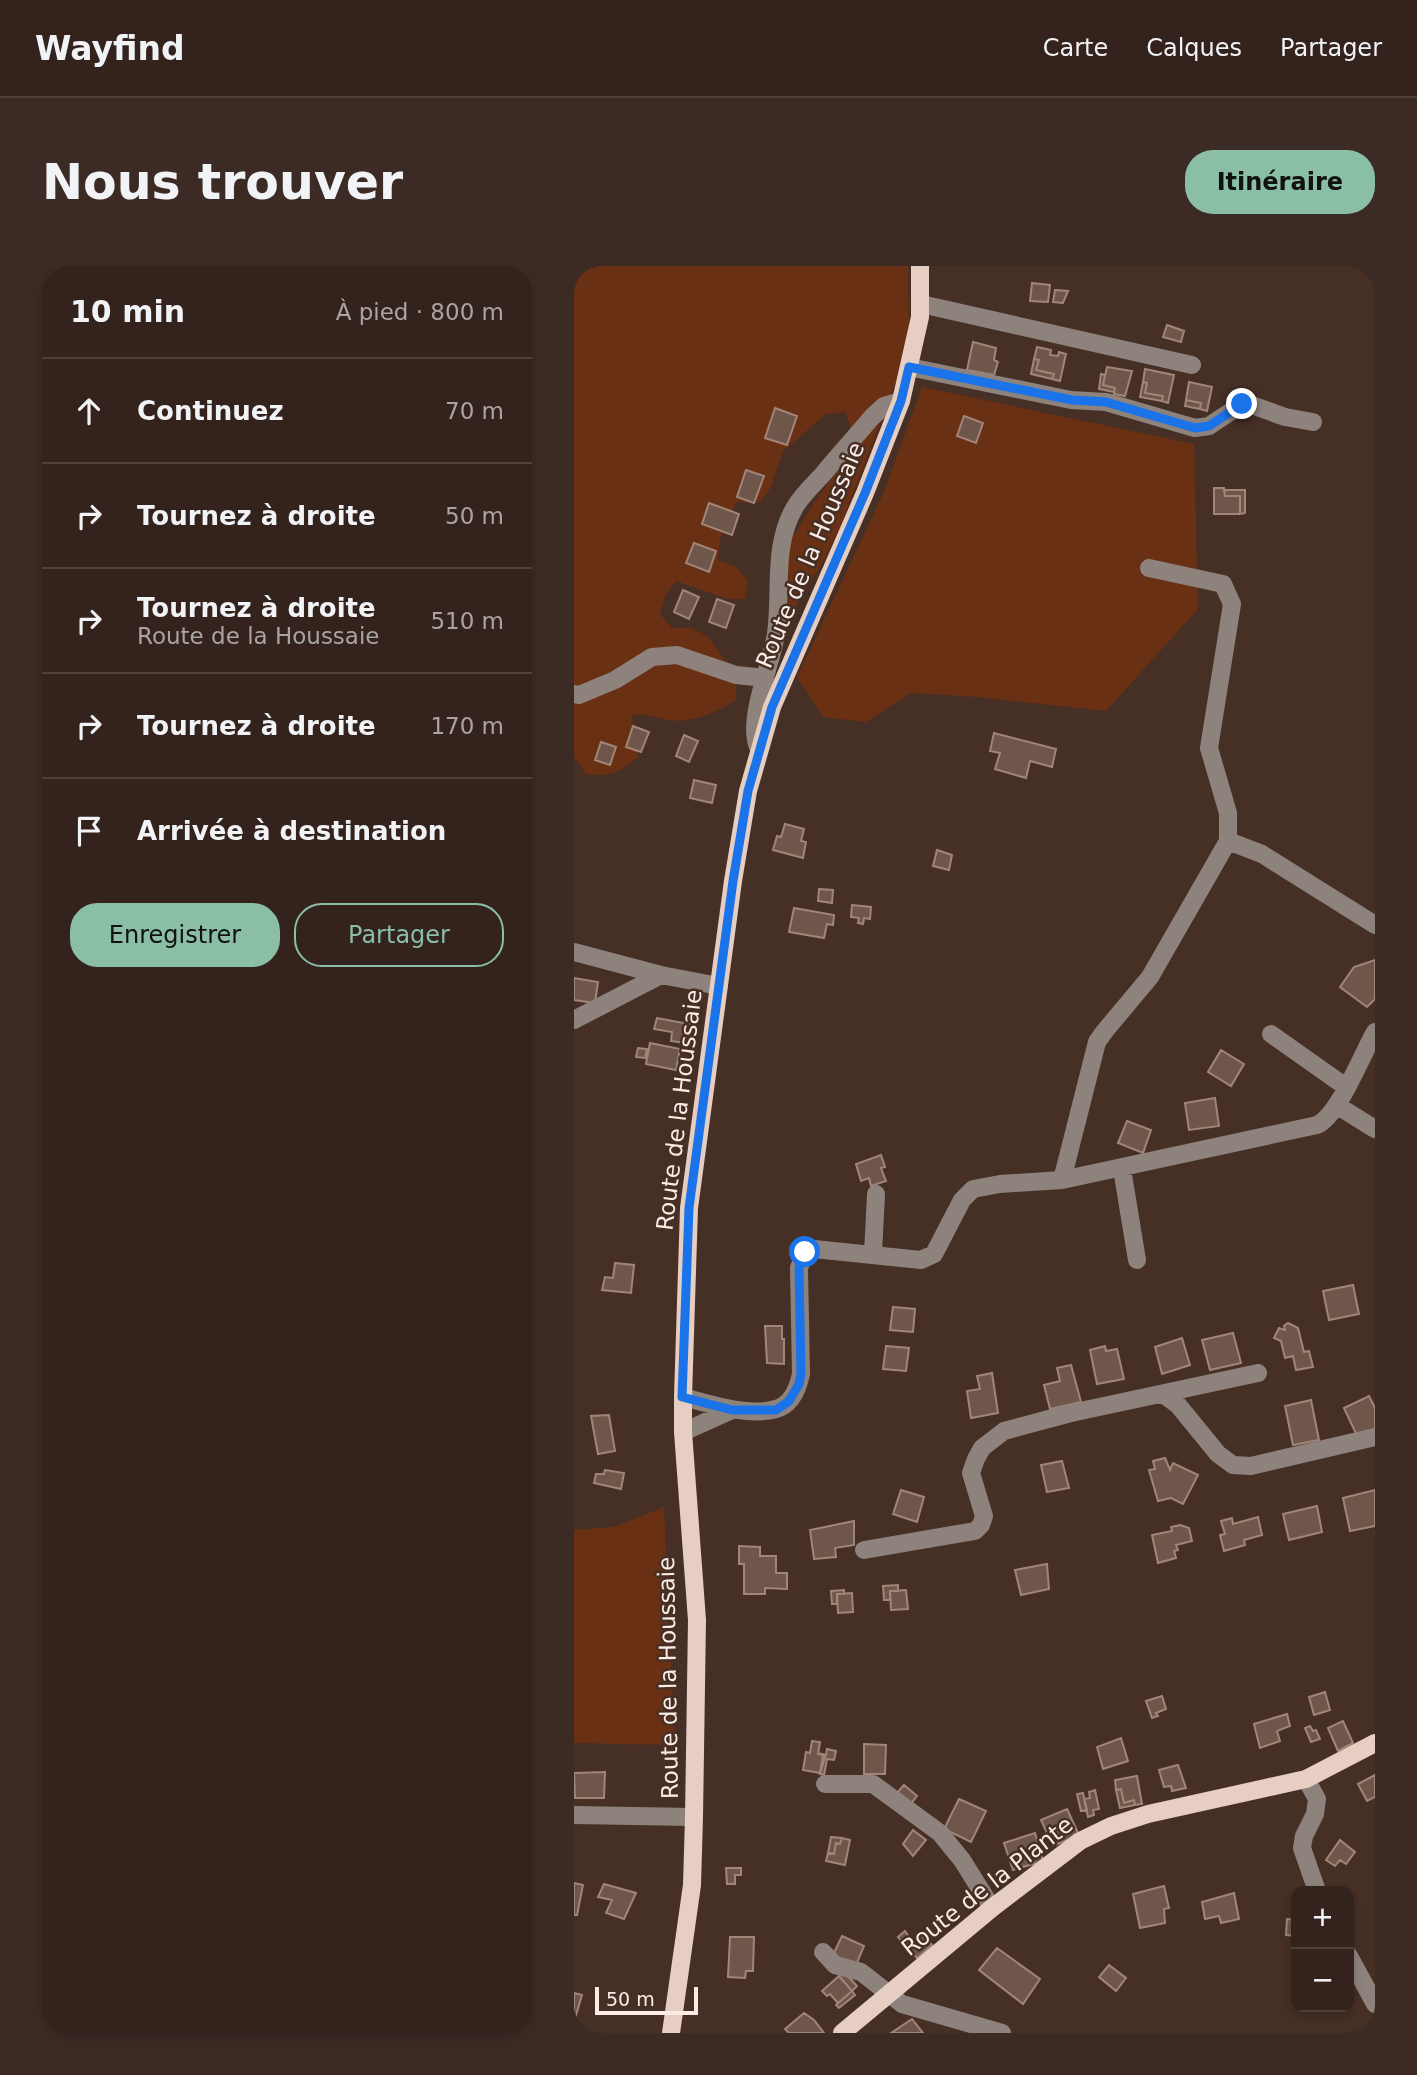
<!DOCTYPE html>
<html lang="fr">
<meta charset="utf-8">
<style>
:root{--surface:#34231c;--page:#3c2b25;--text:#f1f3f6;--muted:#a9a4a3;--line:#4e403b;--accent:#8abfa5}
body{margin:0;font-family:"DejaVu Sans",sans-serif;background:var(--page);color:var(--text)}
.controls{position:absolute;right:21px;bottom:21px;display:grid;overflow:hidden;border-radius:14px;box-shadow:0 4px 10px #0003}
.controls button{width:63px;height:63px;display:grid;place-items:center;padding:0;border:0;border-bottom:2px solid var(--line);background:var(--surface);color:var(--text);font:35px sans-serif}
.scale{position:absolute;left:21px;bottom:18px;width:103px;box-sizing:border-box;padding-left:7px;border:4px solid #fbece5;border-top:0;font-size:19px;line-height:24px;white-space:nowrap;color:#fbece5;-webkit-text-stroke:5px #462f25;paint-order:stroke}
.stop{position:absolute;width:21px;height:21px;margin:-16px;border:5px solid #1a73e8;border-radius:50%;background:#fff}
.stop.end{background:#1a73e8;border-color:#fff;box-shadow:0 2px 7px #0008}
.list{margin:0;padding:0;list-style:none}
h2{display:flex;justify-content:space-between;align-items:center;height:91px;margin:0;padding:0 28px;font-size:30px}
h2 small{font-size:23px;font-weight:400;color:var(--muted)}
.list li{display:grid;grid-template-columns:46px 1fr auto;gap:21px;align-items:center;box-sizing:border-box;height:105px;padding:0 28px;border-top:2px solid var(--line)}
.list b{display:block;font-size:26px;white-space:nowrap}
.list p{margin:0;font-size:23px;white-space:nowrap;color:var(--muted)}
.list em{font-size:23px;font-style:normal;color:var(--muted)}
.actions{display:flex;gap:14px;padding:21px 28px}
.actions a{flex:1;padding:16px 0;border:2px solid var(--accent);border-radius:28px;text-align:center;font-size:24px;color:var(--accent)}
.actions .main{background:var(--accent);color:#111}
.icon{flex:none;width:38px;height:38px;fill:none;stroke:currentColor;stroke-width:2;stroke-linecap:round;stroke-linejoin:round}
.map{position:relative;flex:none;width:801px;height:1767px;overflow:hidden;border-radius:28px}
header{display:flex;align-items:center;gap:42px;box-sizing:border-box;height:98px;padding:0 35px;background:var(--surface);border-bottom:2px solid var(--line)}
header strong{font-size:33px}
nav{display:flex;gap:38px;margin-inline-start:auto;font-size:24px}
.intro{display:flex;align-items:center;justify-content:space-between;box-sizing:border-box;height:168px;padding:0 42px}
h1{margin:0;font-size:49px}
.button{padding:18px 32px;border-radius:28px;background:var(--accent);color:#111;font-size:24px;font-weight:700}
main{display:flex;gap:42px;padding:0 42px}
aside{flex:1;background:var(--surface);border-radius:28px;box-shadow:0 4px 10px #0003}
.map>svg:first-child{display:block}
</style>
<header>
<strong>Wayfind</strong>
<nav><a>Carte</a><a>Calques</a><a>Partager</a></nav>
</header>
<div class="intro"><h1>Nous trouver</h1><a class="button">Itinéraire</a></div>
<main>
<aside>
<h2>10 min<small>À pied · 800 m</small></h2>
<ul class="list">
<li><svg class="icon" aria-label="ahead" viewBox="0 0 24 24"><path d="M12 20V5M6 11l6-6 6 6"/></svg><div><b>Continuez</b></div><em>70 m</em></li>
<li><svg class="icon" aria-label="right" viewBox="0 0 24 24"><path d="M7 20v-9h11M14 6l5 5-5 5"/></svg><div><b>Tournez à droite</b></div><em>50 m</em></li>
<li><svg class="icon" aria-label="right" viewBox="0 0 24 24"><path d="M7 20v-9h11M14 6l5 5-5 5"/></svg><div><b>Tournez à droite</b><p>Route de la Houssaie</p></div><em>510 m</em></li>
<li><svg class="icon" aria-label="right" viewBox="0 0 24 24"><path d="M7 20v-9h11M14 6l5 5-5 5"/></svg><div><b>Tournez à droite</b></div><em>170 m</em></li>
<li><svg class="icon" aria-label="arrive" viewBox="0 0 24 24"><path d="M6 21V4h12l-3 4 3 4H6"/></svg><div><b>Arrivée à destination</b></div></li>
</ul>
<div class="actions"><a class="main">Enregistrer</a><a>Partager</a></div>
</aside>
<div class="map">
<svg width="801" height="1767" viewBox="0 0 801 1767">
<rect width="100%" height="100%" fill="#462f25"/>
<path fill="#6a3013" d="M0,0H334L335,60L329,98L267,259L250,294L219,345L200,350L215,278L234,246L266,200L277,164L271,146L252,148L209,185L196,223L185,237L162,236L146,274L144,294L161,300L174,314L171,333H153L102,315L91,330L86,348L98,362H118L134,371L155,399L162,416V434C143,446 118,458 94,454C77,451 76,447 57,450L64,491C45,507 37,511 12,508L0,491Z
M348,121L620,178L624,343L532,445L403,431L337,427L292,456L249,451L223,411L309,228Z
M90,1241L101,1479L0,1477V1264L40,1261Z"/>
<path fill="#6f564b" stroke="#a18579" stroke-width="2" d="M458,17L476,19L474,36L456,35Z
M481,24L494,25L489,37L479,36Z
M593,59L610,65L607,76L589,71Z
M399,76L422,82L420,94L424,96L420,109L393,104Z
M463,81L477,84L476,89L484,90L485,86L492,88L486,115L478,113L480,108L462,104L465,94L460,93Z
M460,93L465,94L462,104L480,108L478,113L457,108Z
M533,101L558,105L551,130L540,128L541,122L529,119Z
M571,103L600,109L594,137L588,135L589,130L571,127L573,117L569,116Z
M527,108L531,109L529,119L541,122L540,126L525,123Z
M569,116L573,117L571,127L589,130L588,135L566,131Z
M615,116L638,121L633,145L626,143L627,137L612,134Z
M612,134L627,137L626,143L611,140Z
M201,142L223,150L213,179L191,172Z
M390,150L409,157L402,177L383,170Z
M172,204L190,210L180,237L163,231Z
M640,222H650L651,230H666V248H640Z
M650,224H671V247L666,248V230H651Z
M135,237L165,248L158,269L128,258Z
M120,277L142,285L135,306L112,297Z
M109,324L125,331L115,353L100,346Z
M143,333L160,339L152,362L135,356Z
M59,460L75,466L67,486L52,481Z
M420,467L482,483L478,501L456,495L452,512L421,503L426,487L416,485Z
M110,469L124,475L115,496L102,490Z
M27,476L42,481L36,499L21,494Z
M120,514L142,519L138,537L116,532Z
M211,558L230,563L227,575L232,576L229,592L199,584L203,570L207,571Z
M363,584L378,589L375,604L359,600Z
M245,623L259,624L258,637L244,635Z
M278,639L297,641L296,653L290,652L289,658L284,657L285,652L277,651Z
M220,642L260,649L259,659L253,658L250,672L215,666Z
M801,694V733L793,741L766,721L780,701Z
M0,712L24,716L21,737L0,734Z
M83,752L120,759L117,778L97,775L98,766L80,763Z
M76,777L106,783L102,804L72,798Z
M64,782L73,783L71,792L62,791Z
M647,784L670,798L657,820L634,806Z
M641,832L645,860L615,864L611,837Z
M553,855L577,864L569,887L544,877Z
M307,889L311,901L307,902L312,915L297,920L295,912L287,915L282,898Z
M41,997L60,999L57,1027L28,1024L31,1011L39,1012Z
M779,1019L785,1048L755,1054L749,1025Z
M319,1041L341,1043L339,1066L316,1064Z
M714,1057L724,1062L730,1086L735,1085L739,1101L722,1104L719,1090L711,1092L707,1075L700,1072L705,1062L711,1064L710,1060Z
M191,1060H208V1073H210V1098L193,1097Z
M659,1067L667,1097L636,1104L628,1074Z
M608,1072L616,1099L588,1108L581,1081Z
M312,1080L335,1082L332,1105L309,1103Z
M531,1080L532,1085L543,1083L550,1113L523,1118L516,1084Z
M497,1099L507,1136L476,1143L470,1119L486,1115L483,1102Z
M418,1107L424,1147L397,1152L393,1125L406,1123L403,1110Z
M795,1130L801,1142V1164L784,1172L770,1142Z
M737,1134L745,1174L719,1179L711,1140Z
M35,1149L41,1185L24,1188L17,1150Z
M591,1192L596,1204L599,1197L624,1209L609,1238L597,1232L584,1235L575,1204L581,1203L579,1195Z
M488,1195L495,1222L473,1226L467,1199Z
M31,1204L50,1207L47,1223L20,1217L22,1208H30Z
M327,1224L350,1231L343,1256L319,1248Z
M801,1224V1260L776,1265L769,1232Z
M743,1240L748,1266L715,1274L709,1248Z
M684,1251L688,1269L670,1274L671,1279L650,1285L646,1269L651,1268L647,1255L658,1252L659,1258Z
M280,1255V1279L261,1282L262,1291L240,1293L236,1264Z
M606,1259L615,1262L618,1275L602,1279L604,1284L600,1285L602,1292L584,1297L578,1269L598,1265L597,1261Z
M165,1280L186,1281V1290H202V1307H213V1323L191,1322V1328H170V1298H165Z
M473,1298L475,1323L447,1329L441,1304Z
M324,1319V1325H316V1334H310L309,1320Z
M270,1324V1328H263V1338H258L257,1325Z
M332,1324L334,1343L317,1344L316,1325Z
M278,1327L279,1346L264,1347L263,1328Z
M751,1426L756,1444L740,1449L735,1431Z
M588,1430L592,1443L582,1447L584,1450L578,1452L572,1435Z
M713,1448L716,1460L703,1465L706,1475L686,1482L680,1458Z
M769,1455L779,1477L764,1485L754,1462Z
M736,1460L739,1465L742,1464L746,1473L737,1476L731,1462Z
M547,1472L554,1495L529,1503L523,1481Z
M238,1475L246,1476L244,1488L249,1489L246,1507L229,1504L232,1486L236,1487Z
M290,1478L312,1479L311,1508H290Z
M253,1483L262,1485L260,1494L253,1493L250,1509L246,1508L251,1491L248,1488L252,1489Z
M604,1499L612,1522L598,1525L597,1520L590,1521L585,1504Z
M31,1506L30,1532H1L0,1507Z
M801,1509V1531L793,1535L784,1518Z
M563,1510L568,1538L561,1539L560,1534L550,1537L547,1523L542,1524L541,1514Z
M330,1519L343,1530L335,1540L322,1528Z
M547,1523L550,1537L560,1534L561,1539L546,1542L542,1524Z
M521,1524L525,1543L519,1544L520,1549L514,1551L510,1533L516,1532L515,1526Z
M509,1527L513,1544L507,1545L503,1528Z
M385,1533L412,1545L397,1576L370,1563Z
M493,1543L505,1569L479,1580L467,1554Z
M339,1564L352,1574L339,1590L329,1578Z
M461,1567L469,1595L439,1604L430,1577Z
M257,1571L268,1572L266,1578L262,1577L260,1588L254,1587Z
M268,1572L276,1574L271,1599L252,1595L254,1587L260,1588L262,1577L266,1578Z
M766,1574L781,1586L772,1598L766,1594L761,1600L752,1594Z
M152,1602H167V1609H161V1618H153Z
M0,1617L9,1619L3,1649H0Z
M30,1618L62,1627L50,1653L32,1647L38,1634L24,1631Z
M590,1620L595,1642L590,1643L591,1657L566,1662L559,1628Z
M660,1627L665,1653L647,1657L645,1650L631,1653L628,1636Z
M713,1653L722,1654V1670L712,1669Z
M331,1665L336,1672L329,1678L324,1671Z
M347,1667L358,1679L343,1692L332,1680Z
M268,1670L290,1680L280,1704L257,1693Z
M156,1671H180L179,1705H172L171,1712L154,1711Z
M423,1682L466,1713L449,1738L405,1704Z
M535,1699L552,1712L542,1725L525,1711Z
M269,1705L283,1720L278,1725L265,1710Z
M265,1710L278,1725L264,1737L256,1728L253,1730L248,1725Z
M278,1725L281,1729L265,1742L262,1739Z
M0,1727L8,1729L0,1756Z
M230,1747L240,1754L250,1767H215L211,1763Z
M338,1753L349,1767H317Z"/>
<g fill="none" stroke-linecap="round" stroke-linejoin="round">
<path stroke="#8e827d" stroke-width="18" d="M347,38L618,99
M335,101L497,134L532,136L621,162L635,160L668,138H675L711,151L739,156
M575,302L649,318L658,338L635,482L654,547V575
M0,428L5,429L41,414L78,391L103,389L162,409L191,412
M185,483C171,457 198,397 202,368C208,325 198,280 221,241C228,229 240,218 249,208C265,189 282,170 298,151L310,140L327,135
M0,686L87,709L145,720
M0,754L87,709
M697,768L772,821
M764,840L801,863
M548,903L563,994
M488,914L523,776L530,766L576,711L654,575L688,588L801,659
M299,988L302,928
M589,1128L604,1139L644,1188L659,1199L677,1200L801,1171
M109,1131C135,1138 175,1151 202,1143C217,1139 224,1122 227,1108L225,1002L231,986L240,983L347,994L360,988L388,934L399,923L426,918L488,914L743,859C765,849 787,790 801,766
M109,1166L158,1144
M290,1284L401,1265L407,1259L410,1250L397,1207L402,1193L408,1182L430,1165L497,1147L684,1107
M732,1513L743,1533L741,1548L730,1570L728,1582L743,1625
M251,1518H299L366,1567L388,1594L418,1642
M0,1549L120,1551
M249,1686L261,1699L287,1706L328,1738L428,1767
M775,1690L801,1738"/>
<path stroke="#e7cec3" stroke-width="18" d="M97,1767L118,1619L120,1551L123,1354L109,1166V1131L115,942L159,615L174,525L198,441L291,227L327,135L346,51V0
M268,1767L418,1642L506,1575L537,1560L574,1548L732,1513L801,1477"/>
</g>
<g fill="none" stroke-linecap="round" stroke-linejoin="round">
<path stroke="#1a73e8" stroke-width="9" d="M231,986L225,1002L227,1108L225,1118L215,1135L202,1144H158L108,1131L115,942L159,615L174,525L198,441L291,227L327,135L335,101L498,134L532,136L621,162L635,160L668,138"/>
</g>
<g text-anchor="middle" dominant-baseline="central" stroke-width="5" stroke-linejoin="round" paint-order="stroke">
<g font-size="23" fill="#fbece5" stroke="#462f25">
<text transform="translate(236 289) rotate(-67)">Route de la Houssaie</text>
<text transform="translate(105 844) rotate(-83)">Route de la Houssaie</text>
<text transform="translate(94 1412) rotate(-91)">Route de la Houssaie</text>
<text transform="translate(413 1620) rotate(-38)">Route de la Plante</text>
</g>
</g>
</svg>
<div class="controls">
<button>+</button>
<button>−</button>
</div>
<div class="scale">50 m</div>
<div class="stop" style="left:231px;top:986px"></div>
<div class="stop end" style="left:668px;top:138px"></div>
</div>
</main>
